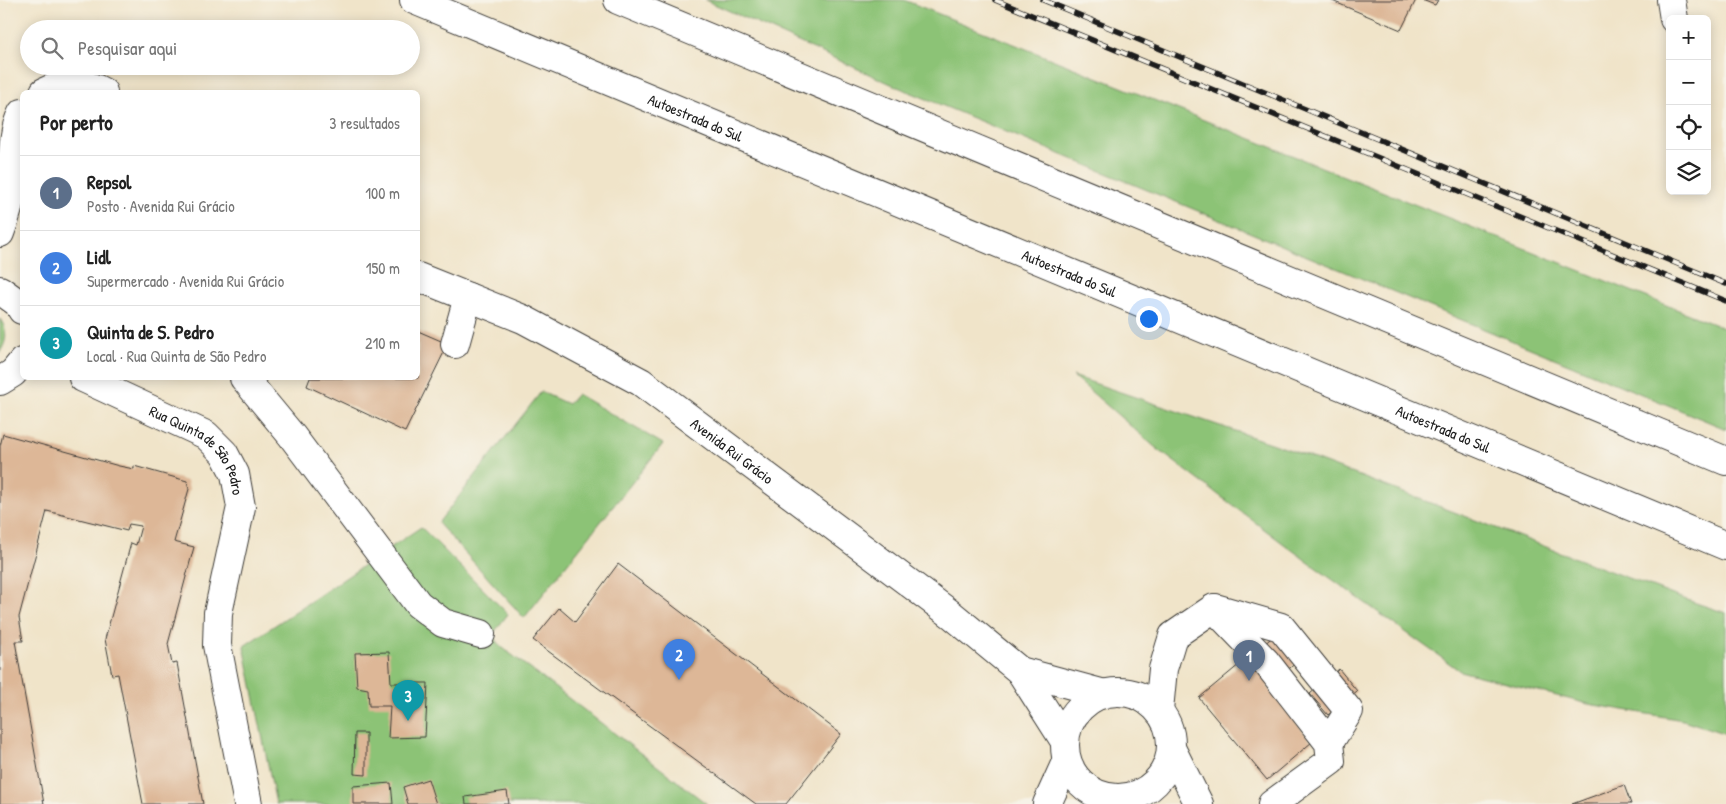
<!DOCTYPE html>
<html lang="pt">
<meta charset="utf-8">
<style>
:root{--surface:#fff;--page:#f6f6f6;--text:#222;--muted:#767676;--line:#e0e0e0;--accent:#1a73e8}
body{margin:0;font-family:"Patrick Hand",sans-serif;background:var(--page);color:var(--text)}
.controls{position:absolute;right:15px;top:15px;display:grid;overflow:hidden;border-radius:8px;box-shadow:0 2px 12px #0003}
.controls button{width:45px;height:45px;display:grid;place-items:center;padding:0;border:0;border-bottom:1px solid var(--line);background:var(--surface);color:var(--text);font:25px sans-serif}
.you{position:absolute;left:1148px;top:318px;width:18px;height:18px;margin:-12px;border:4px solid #fff;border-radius:50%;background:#1a73e8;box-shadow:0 0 0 8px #1a73e833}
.badge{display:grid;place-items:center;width:32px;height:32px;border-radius:50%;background:var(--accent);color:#fff;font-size:16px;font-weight:700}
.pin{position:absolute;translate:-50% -41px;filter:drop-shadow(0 1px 2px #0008)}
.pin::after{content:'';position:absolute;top:26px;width:18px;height:15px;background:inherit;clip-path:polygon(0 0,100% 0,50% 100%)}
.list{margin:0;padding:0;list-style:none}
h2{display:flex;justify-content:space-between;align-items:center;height:65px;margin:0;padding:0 20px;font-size:21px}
h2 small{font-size:16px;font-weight:400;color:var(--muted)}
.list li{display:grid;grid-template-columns:32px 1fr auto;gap:15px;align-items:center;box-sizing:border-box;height:75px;padding:0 20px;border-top:1px solid var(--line)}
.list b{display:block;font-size:19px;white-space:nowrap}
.list p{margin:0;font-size:16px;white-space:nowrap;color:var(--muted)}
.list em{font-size:16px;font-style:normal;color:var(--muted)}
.icon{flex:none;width:28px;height:28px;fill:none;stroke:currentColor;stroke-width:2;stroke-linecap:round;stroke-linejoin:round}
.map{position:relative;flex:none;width:1726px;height:804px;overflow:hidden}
.search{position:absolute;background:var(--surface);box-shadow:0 2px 12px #0003;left:20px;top:20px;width:400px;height:55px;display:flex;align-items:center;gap:12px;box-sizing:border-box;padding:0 18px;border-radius:28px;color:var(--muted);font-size:19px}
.panel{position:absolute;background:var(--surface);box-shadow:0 2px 12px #0003;left:20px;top:90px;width:400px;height:290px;border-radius:8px}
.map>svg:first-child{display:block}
</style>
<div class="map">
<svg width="1726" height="804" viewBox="0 0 1726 804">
<rect width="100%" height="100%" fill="#f7f3e8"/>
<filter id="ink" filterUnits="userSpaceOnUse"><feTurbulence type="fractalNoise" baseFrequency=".02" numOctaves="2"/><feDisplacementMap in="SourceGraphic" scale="10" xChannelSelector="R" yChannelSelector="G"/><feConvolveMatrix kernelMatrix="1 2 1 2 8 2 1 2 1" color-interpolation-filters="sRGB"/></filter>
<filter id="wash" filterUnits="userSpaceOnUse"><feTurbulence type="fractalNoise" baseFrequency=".0096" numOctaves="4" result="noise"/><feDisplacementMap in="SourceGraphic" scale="20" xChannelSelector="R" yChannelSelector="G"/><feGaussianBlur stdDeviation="1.12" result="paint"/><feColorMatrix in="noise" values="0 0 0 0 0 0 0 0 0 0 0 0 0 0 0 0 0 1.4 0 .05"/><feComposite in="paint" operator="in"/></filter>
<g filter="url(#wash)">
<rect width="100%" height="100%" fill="#f0e4c9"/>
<path fill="#8cc376" stroke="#547049" d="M705,0H904L1726,329V429L900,88Z
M0,319C8,330 7,342 0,352Z
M1073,376L1288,449L1678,597L1726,613V734L1683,720L1588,704L1460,671L1308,562L1156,448Z
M541,392L568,404L577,394L663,444L524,618L438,523Z
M421,527L508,614L492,635L499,645L707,804H276L244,646Z"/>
<g id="blocks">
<path fill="#ddb797" d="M1330,0H1416L1401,30Z
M1422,0H1438L1435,5Z
M418,331L448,344L405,432L307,386L310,378H418Z
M3,434L119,466L134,469V466L187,481L189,489L174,542L194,547L168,644L172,664L177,663L203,804H143L118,674L112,675L105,639L131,543L136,545L141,526L129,524L127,531L47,511L19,617L23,641H15L44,804H0V446Z
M618,564L841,734L786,804H756L533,640L559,608L575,622Z
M1275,635L1297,662L1267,687L1312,742L1267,780L1199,698Z
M389,652L391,683H428L425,737L388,738L390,706H369L368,689L357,687L355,653Z
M1339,669L1357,691L1328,715L1310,694Z
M355,733H366V775L354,774Z
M428,779L436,804H408L403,787Z
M391,783L393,804H353V786Z
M1624,785L1631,804H1572Z
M507,791L509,804H466L465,797Z"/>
</g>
</g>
<g filter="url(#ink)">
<use href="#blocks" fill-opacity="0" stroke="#3c3a36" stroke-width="1"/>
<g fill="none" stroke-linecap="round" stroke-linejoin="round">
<defs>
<g id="minor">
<path d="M1671,0L1674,19"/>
<path d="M44,92C62,83 85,81 103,92"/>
<path d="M0,233C5,220 10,206 11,191C14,166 10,136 22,113"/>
<path id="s1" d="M418,277L523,319L641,382L952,615L1020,671L1064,740"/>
<path d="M0,290L18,303L22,310"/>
<path d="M455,344L468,297"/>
<path id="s2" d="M83,378L206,435L224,453L235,474L241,507L218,613L217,645L248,804"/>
<path d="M244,378L292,436L418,604L443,623L481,634"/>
<path d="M0,381L13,373L22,362"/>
<path d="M1215,608L1281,627L1349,711L1329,743"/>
<path d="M1020,671L1101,693"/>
<circle cx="1118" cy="745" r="53"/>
<path d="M1159,710L1163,669L1173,636L1214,608L1266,662L1329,743L1331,761L1272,804"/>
<path d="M1172,750L1199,804"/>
<path d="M1047,804L1066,762"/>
</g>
<g id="highway">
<path id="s3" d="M414,0L1726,546"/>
<path d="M618,0L1726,461"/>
</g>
</defs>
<use href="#minor" stroke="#3c3a36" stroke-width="30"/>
<use href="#highway" stroke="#3c3a36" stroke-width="30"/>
<use href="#minor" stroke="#fff" stroke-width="28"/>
<use href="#highway" stroke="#fff" stroke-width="28"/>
<defs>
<path id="rail" d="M995,0L1726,301
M1043,0L1726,284"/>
</defs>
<use href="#rail" stroke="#1c1c1c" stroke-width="5.5"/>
<use href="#rail" stroke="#f7f3e8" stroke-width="4" stroke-dasharray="11" stroke-linecap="butt"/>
</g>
</g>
<g text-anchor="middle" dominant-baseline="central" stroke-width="4.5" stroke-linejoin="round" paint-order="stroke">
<g font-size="15" fill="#1c1c1c" stroke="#f7f3e8">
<text stroke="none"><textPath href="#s3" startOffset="305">Autoestrada do Sul</textPath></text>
<text stroke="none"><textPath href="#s3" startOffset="710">Autoestrada do Sul</textPath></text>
<text stroke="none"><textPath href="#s3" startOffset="1115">Autoestrada do Sul</textPath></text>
<text stroke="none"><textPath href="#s1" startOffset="361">Avenida Rui Grácio</textPath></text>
<text stroke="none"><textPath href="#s2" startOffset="140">Rua Quinta de São Pedro</textPath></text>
</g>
</g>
</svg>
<div class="controls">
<button>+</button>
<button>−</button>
<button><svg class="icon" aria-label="locate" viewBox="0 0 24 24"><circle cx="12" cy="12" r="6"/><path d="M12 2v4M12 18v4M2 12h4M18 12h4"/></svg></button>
<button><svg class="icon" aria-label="layers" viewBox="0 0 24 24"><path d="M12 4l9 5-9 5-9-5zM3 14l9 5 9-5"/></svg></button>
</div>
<div class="you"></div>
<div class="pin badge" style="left:1249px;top:681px;background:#5c6f8a">1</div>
<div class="pin badge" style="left:679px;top:680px;background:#3f7fe0">2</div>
<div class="pin badge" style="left:408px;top:721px;background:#0f9aa8">3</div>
<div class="search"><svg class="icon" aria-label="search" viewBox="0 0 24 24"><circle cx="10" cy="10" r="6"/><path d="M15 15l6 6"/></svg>Pesquisar aqui</div>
<section class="panel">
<h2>Por perto<small>3 resultados</small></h2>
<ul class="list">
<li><span class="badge" style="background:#5c6f8a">1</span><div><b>Repsol</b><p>Posto · Avenida Rui Grácio</p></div><em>100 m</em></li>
<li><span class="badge" style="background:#3f7fe0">2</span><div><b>Lidl</b><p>Supermercado · Avenida Rui Grácio</p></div><em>150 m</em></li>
<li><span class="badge" style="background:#0f9aa8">3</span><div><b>Quinta de S. Pedro</b><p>Local · Rua Quinta de São Pedro</p></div><em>210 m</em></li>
</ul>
</section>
</div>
